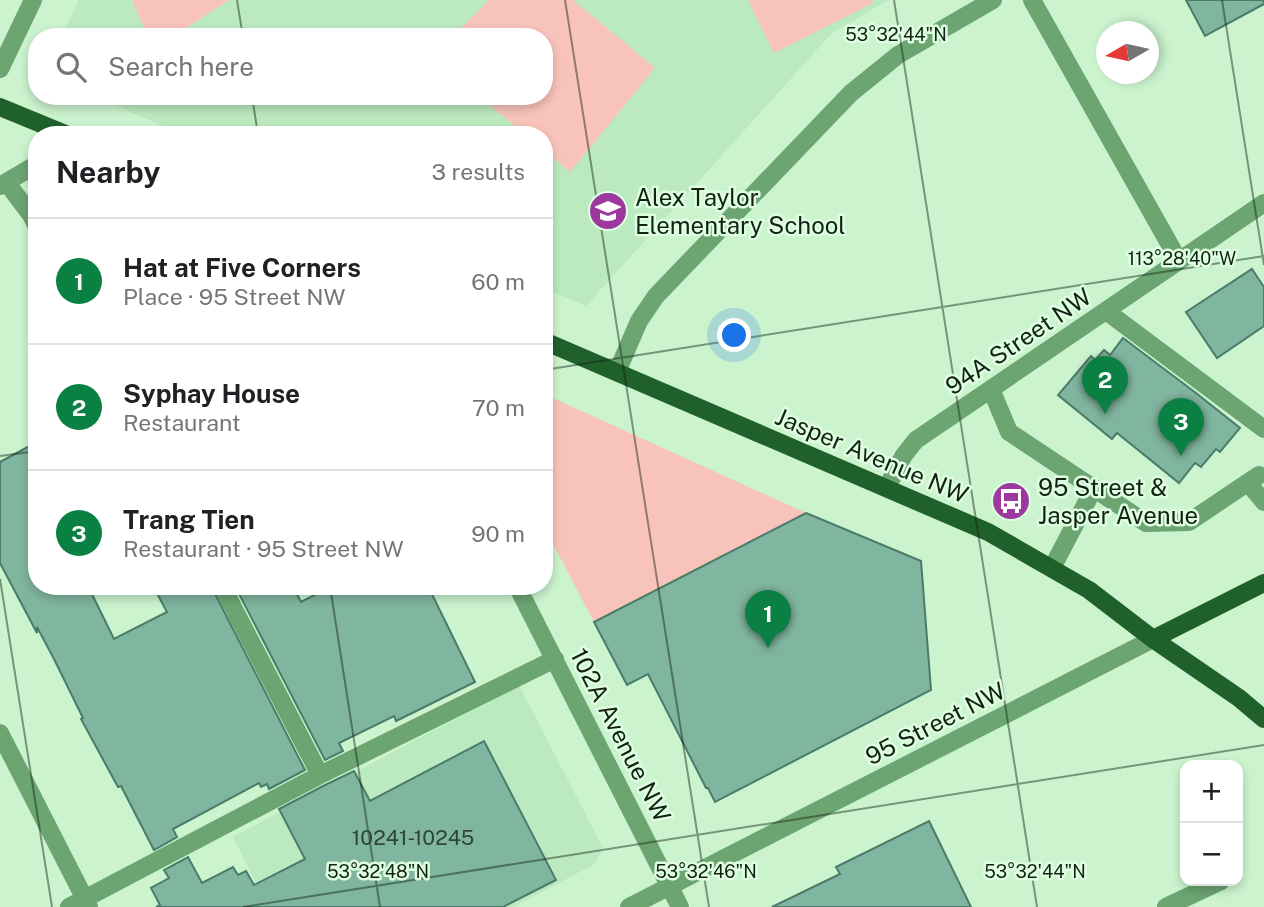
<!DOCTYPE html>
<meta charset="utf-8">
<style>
:root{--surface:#fff;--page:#f6f6f6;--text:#202124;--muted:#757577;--line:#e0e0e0;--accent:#0b8043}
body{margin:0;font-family:"Public Sans",sans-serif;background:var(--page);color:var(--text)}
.controls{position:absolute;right:21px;bottom:21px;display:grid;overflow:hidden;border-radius:14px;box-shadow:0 4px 10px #0003}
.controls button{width:63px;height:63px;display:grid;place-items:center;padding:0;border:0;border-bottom:2px solid var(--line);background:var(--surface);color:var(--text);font:35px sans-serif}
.compass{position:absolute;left:1096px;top:21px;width:63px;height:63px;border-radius:50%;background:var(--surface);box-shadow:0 4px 10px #0003;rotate:261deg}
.you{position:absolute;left:735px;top:336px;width:24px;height:24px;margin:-18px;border:5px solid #fff;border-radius:50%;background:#1a73e8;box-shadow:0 0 0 10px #1a73e833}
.badge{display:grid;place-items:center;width:46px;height:46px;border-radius:50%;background:var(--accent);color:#fff;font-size:23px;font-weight:700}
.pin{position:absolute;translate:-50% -58px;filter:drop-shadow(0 2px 4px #0008)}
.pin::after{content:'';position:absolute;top:37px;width:24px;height:21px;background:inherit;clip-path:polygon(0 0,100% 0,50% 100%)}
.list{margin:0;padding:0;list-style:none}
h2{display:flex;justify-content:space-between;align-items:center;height:91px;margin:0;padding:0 28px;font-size:30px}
h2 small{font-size:23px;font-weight:400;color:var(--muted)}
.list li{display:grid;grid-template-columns:46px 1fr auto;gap:21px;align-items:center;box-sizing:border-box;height:126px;padding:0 28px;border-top:2px solid var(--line)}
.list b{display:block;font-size:26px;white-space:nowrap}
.list p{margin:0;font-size:23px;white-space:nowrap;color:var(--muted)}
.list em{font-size:23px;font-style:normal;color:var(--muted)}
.icon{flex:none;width:38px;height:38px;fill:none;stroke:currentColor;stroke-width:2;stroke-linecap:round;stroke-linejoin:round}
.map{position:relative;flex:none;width:1264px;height:907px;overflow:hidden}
.search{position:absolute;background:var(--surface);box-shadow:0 4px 10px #0003;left:28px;top:28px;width:525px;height:77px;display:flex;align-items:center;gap:18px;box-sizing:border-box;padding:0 24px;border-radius:28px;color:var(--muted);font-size:26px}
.panel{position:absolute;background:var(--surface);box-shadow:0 4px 10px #0003;left:28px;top:126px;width:525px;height:469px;border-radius:28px}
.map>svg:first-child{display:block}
</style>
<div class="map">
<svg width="1264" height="907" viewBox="0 0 1264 907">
<rect width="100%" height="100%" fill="#cbf3ce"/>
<path fill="#bceac0" d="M79,0H889L832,33L586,306L544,288V135H184L94,96H544V37H61Z
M519,685L603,848L595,864L513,907H268L233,837Z"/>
<path fill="#f8c3bb" d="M132,0H229L172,37H148Z
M489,0H573L655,68L570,172L544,150V135H525L479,96H544V37H452Z
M748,0H872L873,3L774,53Z
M544,394L806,513L594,622L544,527Z"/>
<path fill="#80b59f" stroke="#497d69" stroke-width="2" d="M1186,0H1264V4L1205,36Z
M1252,269L1264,287V326L1217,358L1186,312Z
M1123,338L1196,393L1240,428L1220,452L1216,449L1201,467L1195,463L1179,483L1117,433L1112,439L1058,395L1091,356L1095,360L1104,350L1110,355Z
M37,442V586H88L114,639L167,612L153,586H211L305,770L269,789L267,784L261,787L259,783L173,829L177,837L154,850L121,786L118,787L81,719L83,718L54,659L37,627V633L0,563V462Z
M806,513L921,561L931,690L715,802L708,788H706L648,674L627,685L594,622Z
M235,586H293L301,602L332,586H428L475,682L396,721L394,716L339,743L343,751L325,760Z
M484,741L556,880L503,907H156L160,905L151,888L169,878L164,870L188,857L202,883L233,867L238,875L246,871L254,885L305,859L279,809L325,785L354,771L370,801Z
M929,821L971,907H772L840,874L836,867Z"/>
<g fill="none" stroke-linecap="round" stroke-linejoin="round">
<path stroke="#6ca472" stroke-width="18" d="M1032,0L1179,261
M0,69L33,0
M7,183L31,215L37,227
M0,186L37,164
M1106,311L1264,429
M617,372L639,321L656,296L851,93L898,55L993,0
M991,389L1009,432L1146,523L1189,522L1259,475
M1248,483L1264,502
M887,487L904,455L916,440L1264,203
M1052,568L1094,488
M222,586L320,775
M517,586L680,907
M0,733L89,907
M69,907L320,775L555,659
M629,907L1153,639
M1166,907L1221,881"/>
<path stroke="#1f602b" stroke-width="18" d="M0,107L68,135
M544,341L988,532L1089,590L1153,639L1239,698L1264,719
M1153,639L1264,583"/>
</g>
<path fill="none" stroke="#122114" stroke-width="2" stroke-opacity="0.45" d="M237,0L243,37M565,0L709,907M894,0L1037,907M1222,0L1264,265M252,96L258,135M544,370L1264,256M0,456L37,451M0,579L52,907M330,586L380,907M243,907L1264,745"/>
<defs>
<symbol id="school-disc" viewBox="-11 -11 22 22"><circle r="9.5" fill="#9c389e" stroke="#defee0"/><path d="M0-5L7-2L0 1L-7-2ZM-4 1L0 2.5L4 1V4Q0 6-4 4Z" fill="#fff"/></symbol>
<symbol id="bus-disc" viewBox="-11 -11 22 22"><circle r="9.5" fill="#9c389e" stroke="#defee0"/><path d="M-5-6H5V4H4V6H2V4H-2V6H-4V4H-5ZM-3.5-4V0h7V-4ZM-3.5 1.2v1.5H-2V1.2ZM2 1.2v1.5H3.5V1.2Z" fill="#fff"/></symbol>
</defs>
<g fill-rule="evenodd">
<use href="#school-disc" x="586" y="189" width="44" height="44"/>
<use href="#bus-disc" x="989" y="479" width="44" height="44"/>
</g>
<g text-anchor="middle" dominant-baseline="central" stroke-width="5" stroke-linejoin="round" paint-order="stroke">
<g font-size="21" fill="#2e4637">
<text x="413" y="837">10241-10245</text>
</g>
<g font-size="24" fill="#122114" stroke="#defee0" text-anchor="start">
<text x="635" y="197">Alex Taylor<tspan x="635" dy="28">Elementary School</tspan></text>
<text x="1038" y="487">95 Street &amp;<tspan x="1038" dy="28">Jasper Avenue</tspan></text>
</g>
<g font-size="24" fill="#122114" stroke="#defee0">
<text transform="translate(1018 341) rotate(-34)">94A Street NW</text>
<text transform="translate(872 455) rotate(23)">Jasper Avenue NW</text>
<text transform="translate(935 723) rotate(-27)">95 Street NW</text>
<text transform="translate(621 735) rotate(63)">102A Avenue NW</text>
</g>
</g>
<g font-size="18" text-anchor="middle" fill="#122114" stroke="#defee0" stroke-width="5" stroke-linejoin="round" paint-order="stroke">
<text x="896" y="41">53°32'44"N</text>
<text x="1182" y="265">113°28'40"W</text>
<text x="378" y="878">53°32'48"N</text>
<text x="706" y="878">53°32'46"N</text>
<text x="1035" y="878">53°32'44"N</text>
</g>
</svg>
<div class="controls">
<button>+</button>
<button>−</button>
</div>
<svg class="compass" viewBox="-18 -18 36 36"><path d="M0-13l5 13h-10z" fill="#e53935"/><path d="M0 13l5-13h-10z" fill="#757577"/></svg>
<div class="you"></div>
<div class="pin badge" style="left:768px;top:648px">1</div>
<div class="pin badge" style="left:1105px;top:414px">2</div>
<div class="pin badge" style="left:1181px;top:456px">3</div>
<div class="search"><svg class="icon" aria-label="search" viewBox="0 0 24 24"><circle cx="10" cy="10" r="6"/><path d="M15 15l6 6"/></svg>Search here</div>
<section class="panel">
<h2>Nearby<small>3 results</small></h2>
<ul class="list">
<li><span class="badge">1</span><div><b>Hat at Five Corners</b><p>Place · 95 Street NW</p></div><em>60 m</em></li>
<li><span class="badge">2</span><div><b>Syphay House</b><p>Restaurant</p></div><em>70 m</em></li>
<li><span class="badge">3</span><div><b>Trang Tien</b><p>Restaurant · 95 Street NW</p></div><em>90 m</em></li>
</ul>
</section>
</div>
